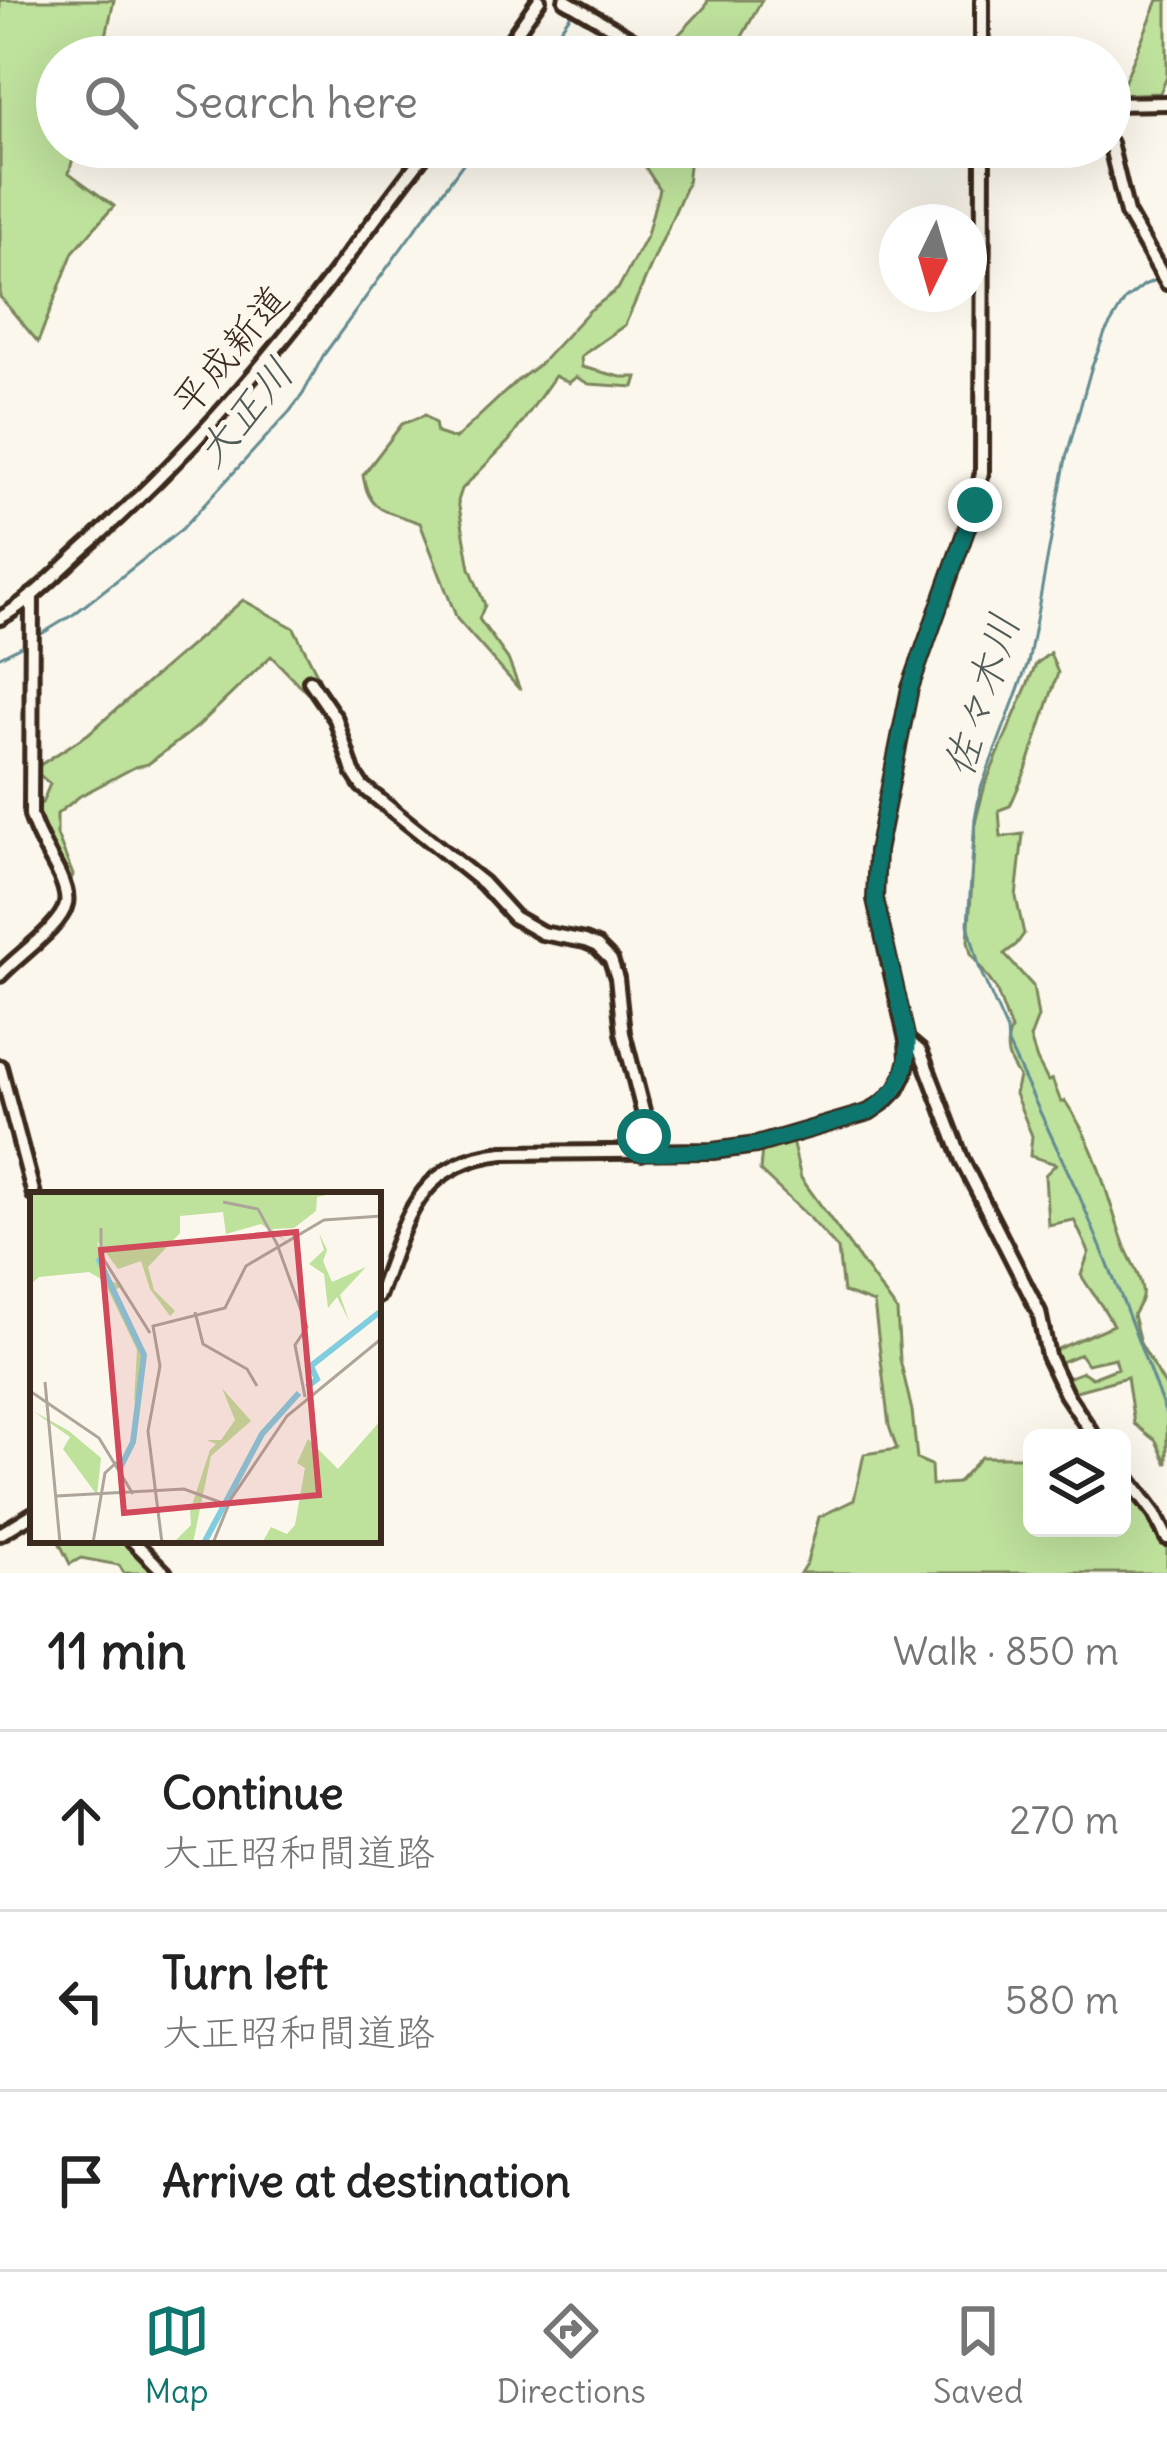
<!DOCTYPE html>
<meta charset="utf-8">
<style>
:root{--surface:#fff;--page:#f6f6f6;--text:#222;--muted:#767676;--line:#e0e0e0;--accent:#0f766e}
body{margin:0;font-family:Delius,"Klee One",sans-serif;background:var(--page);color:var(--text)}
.controls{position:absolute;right:36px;bottom:36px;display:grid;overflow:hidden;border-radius:18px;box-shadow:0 12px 48px #0002}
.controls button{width:108px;height:108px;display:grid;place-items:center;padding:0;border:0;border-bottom:3px solid var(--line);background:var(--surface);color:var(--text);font:60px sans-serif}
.compass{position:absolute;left:879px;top:204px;width:108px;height:108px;border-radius:50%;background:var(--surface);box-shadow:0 12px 48px #0002;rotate:185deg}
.stop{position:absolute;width:36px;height:36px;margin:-27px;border:9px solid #0f766e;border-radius:50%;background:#fff}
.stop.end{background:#0f766e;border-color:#fff;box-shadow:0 3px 12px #0008}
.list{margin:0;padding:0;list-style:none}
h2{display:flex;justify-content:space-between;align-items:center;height:156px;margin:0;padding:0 48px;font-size:51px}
h2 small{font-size:39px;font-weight:400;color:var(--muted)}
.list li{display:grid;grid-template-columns:78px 1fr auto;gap:36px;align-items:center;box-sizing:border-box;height:180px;padding:0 48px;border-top:3px solid var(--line)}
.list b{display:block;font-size:45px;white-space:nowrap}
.list p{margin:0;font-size:39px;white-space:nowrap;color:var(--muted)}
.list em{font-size:39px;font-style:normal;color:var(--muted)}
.icon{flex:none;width:66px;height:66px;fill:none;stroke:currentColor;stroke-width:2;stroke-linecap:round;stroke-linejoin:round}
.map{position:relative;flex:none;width:1167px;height:1573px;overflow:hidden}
.search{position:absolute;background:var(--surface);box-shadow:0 12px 48px #0002;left:36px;right:36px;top:36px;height:132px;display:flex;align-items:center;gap:30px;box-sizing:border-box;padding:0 42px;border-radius:66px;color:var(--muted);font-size:45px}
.sheet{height:696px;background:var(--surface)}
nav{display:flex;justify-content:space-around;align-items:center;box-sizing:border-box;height:168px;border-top:3px solid var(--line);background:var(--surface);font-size:33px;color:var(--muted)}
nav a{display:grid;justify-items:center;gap:6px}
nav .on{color:var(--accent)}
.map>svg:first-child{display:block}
</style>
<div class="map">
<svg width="1167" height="1573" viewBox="0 0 1167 1573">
<rect width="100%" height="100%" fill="#fbf7ec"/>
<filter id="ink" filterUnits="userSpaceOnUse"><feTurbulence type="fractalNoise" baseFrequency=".00833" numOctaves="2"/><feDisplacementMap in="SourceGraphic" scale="24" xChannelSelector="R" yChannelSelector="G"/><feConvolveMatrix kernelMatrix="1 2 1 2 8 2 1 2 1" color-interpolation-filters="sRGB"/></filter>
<g filter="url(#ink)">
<path fill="#bee19c" stroke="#7c865d" stroke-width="3" d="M0,0H114L106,36L124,47L125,57H57V147H76L69,173L114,206L73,252L38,342L0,297Z
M708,0H762L731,57H664L667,47L705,7Z
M1158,0H1167V77L1160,93L1110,95V85L1124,83Z
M633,147H691L687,184L625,325L581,356L582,367L621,377H637L634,387L589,384L576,377L569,383L555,376L509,441L462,489L458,501L470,568L485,605L479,619L508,659L520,690L457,619L420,523C387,510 369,514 363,475L402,424L425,415L435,423L437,433L455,439L517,381L540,364L589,311L618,289L647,235L659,189Z
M243,600L294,628L319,678L320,690L314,696L307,693L271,656L197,727L148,764L135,767L80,796L57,814V835L73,875L70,882L36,827L34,806L42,803L50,784L36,772L37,767L88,734Z
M1050,653L1058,673L1026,770L1010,806L999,810L1001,837L1023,834L1016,897L1024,934L1016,945L1004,954L1033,986L1038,1017L1030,1038L1037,1060L1048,1081L1052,1079L1061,1102L1065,1101C1098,1149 1105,1192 1124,1244C1129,1258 1140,1274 1142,1289C1144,1299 1137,1307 1133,1315L1140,1343L1167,1389V1464L1156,1441L1134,1424L1127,1377L1069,1393L1061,1380L1083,1372L1092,1378L1118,1368L1115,1358L1087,1364L1080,1354L1056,1364L1053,1351L1113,1325C1104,1307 1091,1292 1081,1275L1089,1252L1074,1220L1048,1225L1045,1175L1056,1164L1030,1156L1032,1136L1015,1094L1019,1077C1008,1060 1003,1049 1011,1030L996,989L971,954L968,941L976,819L985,785L1036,664Z
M792,1141L801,1178L897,1311L900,1359L912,1411L917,1459L931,1465L932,1485L957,1483L981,1457H1032V1528H1122V1477L1167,1532V1573H800L807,1562L819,1517L854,1500L864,1454L897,1449L889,1426L874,1303L843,1292L838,1249L810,1218L760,1171L762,1148Z
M58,1540H127L160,1573H124L119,1565L81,1558L70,1564Z"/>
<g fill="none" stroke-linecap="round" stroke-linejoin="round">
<path stroke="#648c92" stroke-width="3" d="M540,57L574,10
M1158,279L1144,285L1125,300L1105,333L1091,369L1066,458L1028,663L981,788L975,818L968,924L980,970L1007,1031L1008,1044L1079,1195L1121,1296L1167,1417
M38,636L74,614L182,529L290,411L303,394L323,356L475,147
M0,657L25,644"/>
<defs>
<path id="minor" d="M565,0L662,57
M982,0V57
M499,57L539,0
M1110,104L1167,103
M1110,143L1127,213L1167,283
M0,618C34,599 62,567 91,542C159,481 223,413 280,343C332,280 379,212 430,147
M310,681L336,719L353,772L362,786L483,883L514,917L542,933L585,941L597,946L611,960L617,978L623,1033L643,1111L642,1153
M0,975C16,957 62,926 66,904C68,895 64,885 60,876C50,855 37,837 31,815L32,595
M907,1040L920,1051L925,1063L962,1160L1039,1312L1048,1356L1066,1394L1095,1438
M0,1067L34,1195
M378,1296C405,1225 414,1162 503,1153L713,1151L756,1145L869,1112L885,1101L897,1089L904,1075L908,1059L907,1040L875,899L877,851L910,688L975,505L982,472L983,147
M1122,1470L1155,1514L1167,1538
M0,1534L33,1514
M132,1540L165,1573"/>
</defs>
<use href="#minor" stroke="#3b2a1e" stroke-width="20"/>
<use href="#minor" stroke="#fbf7ec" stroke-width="10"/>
</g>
</g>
<g fill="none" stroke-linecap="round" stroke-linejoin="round" filter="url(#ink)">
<path stroke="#0f766e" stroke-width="15" d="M644,1136L642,1153L712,1151L756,1145L869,1112C897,1094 909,1074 908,1040L875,899L877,850L910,688L975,505"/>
</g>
<g text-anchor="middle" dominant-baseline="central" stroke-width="10" stroke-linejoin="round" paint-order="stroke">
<g font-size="39" fill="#3b2a1e" stroke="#fbf7ec">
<text transform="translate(230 350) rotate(-50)">平成新道</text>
</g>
<g font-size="42" font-style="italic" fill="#505b58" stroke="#fbf7ec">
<text transform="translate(244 412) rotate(-50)">大正川</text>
<text transform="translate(981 695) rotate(-73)">佐々木川</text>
</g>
</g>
<g transform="translate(30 1192)">
<rect width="351" height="351" fill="#fbf7ec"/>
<path d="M0,0H311L287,5L286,19L264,36L242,37L258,51L231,32L196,42L193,20L150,24V41L118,75L124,98L145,119L140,124L120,97L111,69L88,77L67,49L80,89L93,93L84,99L113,160V187L104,210L107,158L74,89L59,80L9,85L0,93ZM289,41L297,58L293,69L302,90L336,75L310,103L319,129L307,105L298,116L294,82L279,72L294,58ZM192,196L221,229L181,264L163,351H143L161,333L160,319L180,258L186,252L177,248H191L205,228ZM3,219L39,239L71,266L67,303L33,257L40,245ZM351,228V351H232L241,335L257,342L265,333L275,276L267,271L278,247L308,277Z" fill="#bee19c"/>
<path fill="none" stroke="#80cddf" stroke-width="6" d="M68,66L114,163L103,250L91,274M277,195L287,187L281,174L351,119M174,351L232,242L269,201"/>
<path fill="none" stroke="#aea59a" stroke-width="3" d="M193,10L228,17L247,52L277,135L265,153L275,205M71,36V63L120,141M165,120L173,152L217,177L227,194M15,190L30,351M0,199L69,246L103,302M26,304L154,297L198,313M63,351L75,281L87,270M132,351L118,239L130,174L123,134L195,116L216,74L294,28L351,24M183,351L201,307L257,224L351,147"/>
<path fill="#d1495b" fill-opacity="0.15" stroke="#d1495b" stroke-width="6" d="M266,40L289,303L94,321L71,58Z"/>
<rect width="351" height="351" fill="none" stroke="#3b2a1e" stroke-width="6"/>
</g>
</svg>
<div class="controls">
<button><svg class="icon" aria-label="layers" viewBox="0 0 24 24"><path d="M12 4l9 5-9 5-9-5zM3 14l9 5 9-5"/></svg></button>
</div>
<svg class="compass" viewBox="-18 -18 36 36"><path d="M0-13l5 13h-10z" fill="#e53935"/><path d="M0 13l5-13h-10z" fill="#767676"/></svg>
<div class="stop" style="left:644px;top:1136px"></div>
<div class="stop end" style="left:975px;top:505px"></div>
<div class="search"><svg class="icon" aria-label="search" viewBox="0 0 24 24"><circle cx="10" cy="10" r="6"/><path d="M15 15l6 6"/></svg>Search here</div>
</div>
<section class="sheet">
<h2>11 min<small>Walk · 850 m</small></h2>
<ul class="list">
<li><svg class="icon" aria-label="ahead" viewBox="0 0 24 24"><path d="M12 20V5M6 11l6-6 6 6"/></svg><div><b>Continue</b><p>大正昭和間道路</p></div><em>270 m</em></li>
<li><svg class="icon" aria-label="left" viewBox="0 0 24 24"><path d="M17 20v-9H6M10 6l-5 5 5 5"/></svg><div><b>Turn left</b><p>大正昭和間道路</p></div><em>580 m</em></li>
<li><svg class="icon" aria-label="arrive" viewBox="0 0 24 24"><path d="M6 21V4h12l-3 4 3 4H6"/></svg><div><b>Arrive at destination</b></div></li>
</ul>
</section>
<nav>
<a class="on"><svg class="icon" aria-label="map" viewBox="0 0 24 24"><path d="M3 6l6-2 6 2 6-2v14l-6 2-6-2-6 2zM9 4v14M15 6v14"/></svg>Map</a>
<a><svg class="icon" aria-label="directions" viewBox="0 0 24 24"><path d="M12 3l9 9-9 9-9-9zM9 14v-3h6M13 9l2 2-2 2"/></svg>Directions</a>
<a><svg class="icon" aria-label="saved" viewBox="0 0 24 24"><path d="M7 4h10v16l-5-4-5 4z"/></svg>Saved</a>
</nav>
